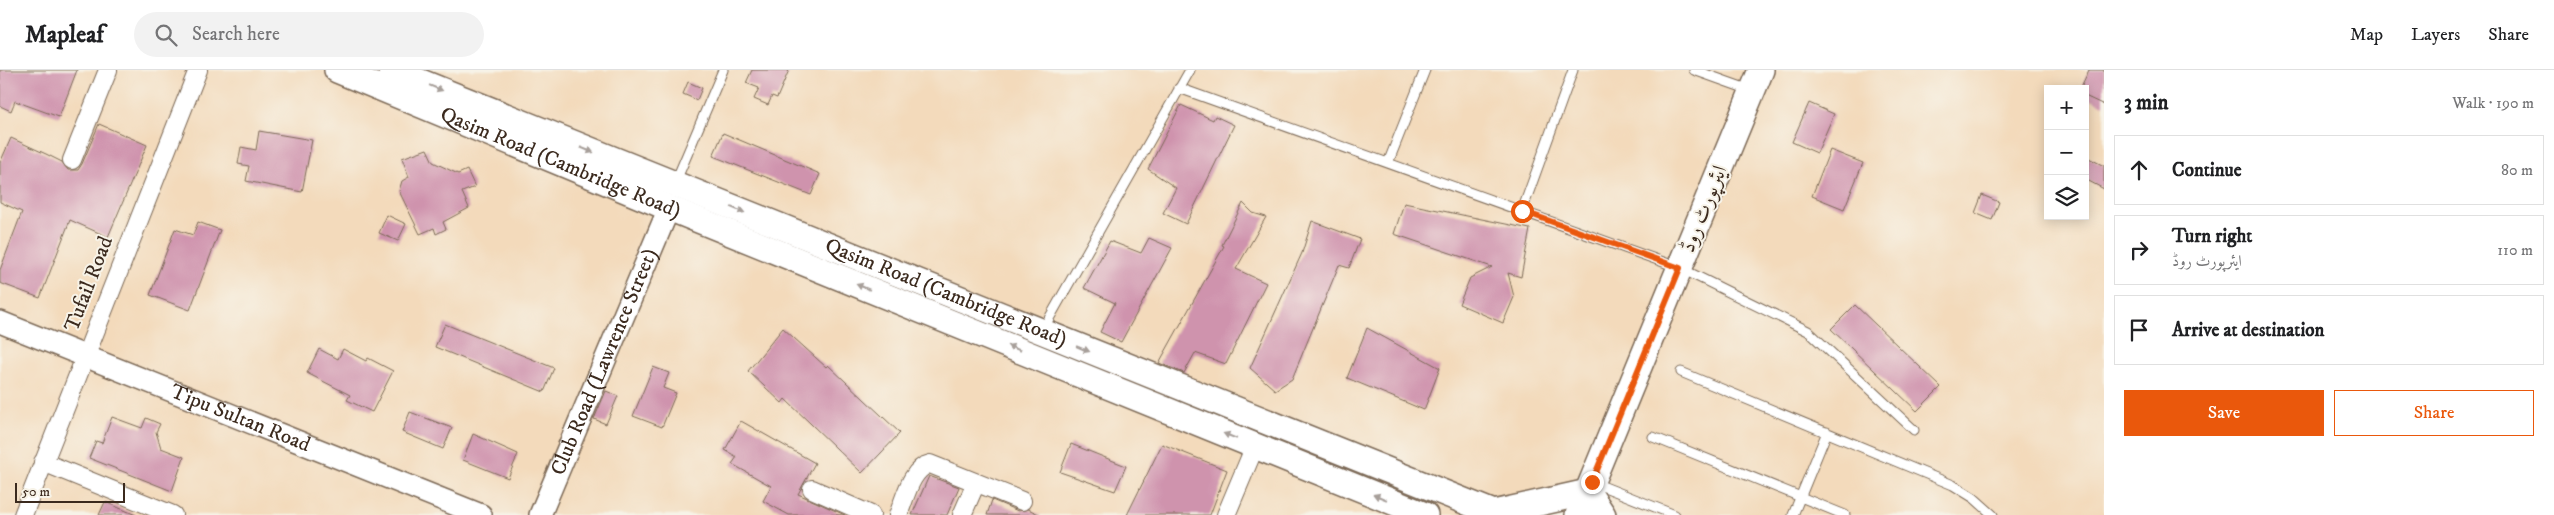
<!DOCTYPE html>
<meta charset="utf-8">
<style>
:root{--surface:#fff;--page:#f2f2f2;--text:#202124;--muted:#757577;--line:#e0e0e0;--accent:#ea580c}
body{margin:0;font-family:"IM FELL DW Pica",Amiri,serif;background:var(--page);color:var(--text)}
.controls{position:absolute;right:15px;top:15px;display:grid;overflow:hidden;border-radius:0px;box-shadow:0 2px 12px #0003}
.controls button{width:45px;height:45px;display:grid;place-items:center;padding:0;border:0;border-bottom:1px solid var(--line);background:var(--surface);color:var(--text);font:25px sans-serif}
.scale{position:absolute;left:15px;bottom:12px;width:110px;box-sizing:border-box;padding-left:5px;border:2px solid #3b2a1e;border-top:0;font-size:14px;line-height:18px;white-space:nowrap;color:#3b2a1e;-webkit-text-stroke:4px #f7f3e8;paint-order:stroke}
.stop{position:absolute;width:15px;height:15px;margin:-11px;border:4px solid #ea580c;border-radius:50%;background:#fff}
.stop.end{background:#ea580c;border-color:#fff;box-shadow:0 1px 5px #0008}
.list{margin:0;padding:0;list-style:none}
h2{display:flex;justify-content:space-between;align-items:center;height:65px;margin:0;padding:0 20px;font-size:21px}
h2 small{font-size:16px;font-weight:400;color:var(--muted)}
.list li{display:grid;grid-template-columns:32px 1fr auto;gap:15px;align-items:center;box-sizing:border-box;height:70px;margin:0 10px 10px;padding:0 10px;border:1px solid var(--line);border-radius:0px}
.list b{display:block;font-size:19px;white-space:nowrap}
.list p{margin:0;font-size:16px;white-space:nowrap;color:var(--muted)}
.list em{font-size:16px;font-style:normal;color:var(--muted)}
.actions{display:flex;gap:10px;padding:15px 20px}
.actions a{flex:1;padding:11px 0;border:1px solid var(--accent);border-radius:0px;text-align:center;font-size:18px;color:var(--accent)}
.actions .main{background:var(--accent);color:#fff}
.icon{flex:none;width:28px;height:28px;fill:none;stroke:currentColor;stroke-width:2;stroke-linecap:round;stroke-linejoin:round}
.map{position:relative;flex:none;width:2104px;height:445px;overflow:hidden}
header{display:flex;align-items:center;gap:30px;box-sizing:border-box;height:70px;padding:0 25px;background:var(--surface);border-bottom:1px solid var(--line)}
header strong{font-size:24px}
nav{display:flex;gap:28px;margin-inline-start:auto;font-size:18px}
.search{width:350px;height:45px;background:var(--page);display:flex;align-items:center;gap:12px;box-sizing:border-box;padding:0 18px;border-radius:28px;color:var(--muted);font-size:19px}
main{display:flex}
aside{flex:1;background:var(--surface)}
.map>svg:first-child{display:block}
</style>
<header>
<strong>Mapleaf</strong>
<div class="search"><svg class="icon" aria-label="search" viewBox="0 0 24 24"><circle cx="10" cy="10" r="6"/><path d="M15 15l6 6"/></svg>Search here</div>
<nav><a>Map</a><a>Layers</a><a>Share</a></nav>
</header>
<main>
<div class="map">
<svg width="2104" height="445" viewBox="0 0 2104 445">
<rect width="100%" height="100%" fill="#f7f3e8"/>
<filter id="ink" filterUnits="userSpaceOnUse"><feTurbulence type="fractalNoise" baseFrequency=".02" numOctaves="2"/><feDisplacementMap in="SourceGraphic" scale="10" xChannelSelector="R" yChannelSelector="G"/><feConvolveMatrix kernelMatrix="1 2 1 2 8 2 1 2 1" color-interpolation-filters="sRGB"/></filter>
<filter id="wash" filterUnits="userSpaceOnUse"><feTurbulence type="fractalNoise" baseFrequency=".0096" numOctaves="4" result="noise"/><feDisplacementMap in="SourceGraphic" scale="20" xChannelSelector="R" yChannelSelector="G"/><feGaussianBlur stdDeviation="1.12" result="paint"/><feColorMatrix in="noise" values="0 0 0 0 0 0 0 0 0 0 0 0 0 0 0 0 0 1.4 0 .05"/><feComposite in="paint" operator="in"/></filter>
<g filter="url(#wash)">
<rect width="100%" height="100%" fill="#f3dabb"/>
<g id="blocks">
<path fill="#cf93ad" d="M0,0H77L59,47L15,31L11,41L0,36Z
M752,0H789L777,28L772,26L768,35L754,29L759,18L746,13Z
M2089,0H2104V35L2085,26V19H2080Z
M688,12L702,18L697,30L683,24Z
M1809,33L1834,44L1817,83L1792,72Z
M1181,35L1213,50L1215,46L1234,55L1186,154L1163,143L1176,118L1148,99Z
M99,54L147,75L108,167L70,150L40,228L0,213V200L22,142L0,132V93L11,68L46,84L62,92L68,100H78L82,94Z
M259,61L312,70L302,122L246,111L249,96L238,94L241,77L256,80Z
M723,63L820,104L811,125L713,86Z
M427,79L433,92L458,104L467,100L475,117L462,122L469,138L443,152L446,159L436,164L434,158L420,164L399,121L402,111L409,107L402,88Z
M1830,80L1863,93L1844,139L1812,126Z
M2085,86L2104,96V119L2085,109Z
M1982,125L1999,132L1992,150L1975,143Z
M1243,133L1253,143L1266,147L1236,199L1266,213L1226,294L1195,283L1184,303L1159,293L1224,176L1222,175Z
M1404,133L1530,159L1521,207L1508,203L1514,227L1503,253L1459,234L1470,208L1492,197L1394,164Z
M387,145L406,154L398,171L379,163Z
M1312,151L1360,169L1349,198L1339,195L1292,309L1275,320L1250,298L1302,183Z
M198,152L220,160L190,240L150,225L175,159L193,165Z
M1149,168L1172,178L1121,272L1100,262L1115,233L1084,218L1110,171L1141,183Z
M1855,235L1941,317L1917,341L1831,259Z
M445,254L554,298L544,322L435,277Z
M783,258L826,297L828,295L900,363L862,403L785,329L782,333L748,301Z
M1367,258L1440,298L1424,340L1347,308Z
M319,279L338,289L343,279L366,291L368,288L393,301L372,342L347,330L350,325L307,303Z
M653,297L669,303L663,318L676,323L662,357L633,346Z
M606,321L618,326L606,354L594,349Z
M410,342L452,358L443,379L402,362Z
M112,347L142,358L146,348L160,354L156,362L161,378L184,387L172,421L89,388L96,371L102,373Z
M741,351L815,393L798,424L845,445H789L763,431L771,416L732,394L737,387L725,380Z
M473,364L518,384L508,408L463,390Z
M1071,374L1126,396L1115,421L1060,402Z
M1162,374L1227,400L1210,445H1127Z
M929,406L959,417L947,445H912Z
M992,430L1018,441L1028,439L1041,445H987Z
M105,432L136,445H99Z"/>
</g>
</g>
<g filter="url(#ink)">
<use href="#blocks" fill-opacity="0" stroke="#7b6855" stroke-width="1"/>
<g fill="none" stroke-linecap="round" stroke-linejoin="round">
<defs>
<path id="service" d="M1694,0L1750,20
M1179,18L1680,198L1808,261L1914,360
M1388,93L1425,0
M675,113L723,0
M1522,141L1573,0
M1042,261L1190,0
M1681,302L1953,415L1974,428L1993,445
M1653,367L1845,445
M1592,412L1675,445
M1793,445L1827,362"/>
<path id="minor" d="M72,90L108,0
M43,392L173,445
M812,419L871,445
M23,445L198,0
M898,445C905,429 911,398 930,394L1022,431
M962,445L976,413
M1226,445L1255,376"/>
<g id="tertiary">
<path id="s1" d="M0,252L481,445"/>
<path id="s2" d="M540,445L669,138"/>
</g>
<g id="secondary">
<path id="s3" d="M337,0L669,138L1425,445"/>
<path id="s4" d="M391,0L1499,445"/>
<path d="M1494,443L1588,422L1603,445"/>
<path d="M1578,445L1761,0"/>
</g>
</defs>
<use href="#service" stroke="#7b6855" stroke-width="11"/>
<use href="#minor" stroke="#7b6855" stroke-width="20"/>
<use href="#tertiary" stroke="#7b6855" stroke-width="24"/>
<use href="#secondary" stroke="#7b6855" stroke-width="28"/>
<use href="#service" stroke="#fff" stroke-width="9"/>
<use href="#minor" stroke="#fff" stroke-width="18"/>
<use href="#tertiary" stroke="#fff" stroke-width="21"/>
<use href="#secondary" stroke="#fff" stroke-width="25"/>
</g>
<defs><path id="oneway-solid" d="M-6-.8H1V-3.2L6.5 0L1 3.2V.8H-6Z" transform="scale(1.25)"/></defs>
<g fill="#a79f9a">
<use href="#oneway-solid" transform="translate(436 18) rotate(22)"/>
<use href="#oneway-solid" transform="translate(587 80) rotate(22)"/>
<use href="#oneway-solid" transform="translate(738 140) rotate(22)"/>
<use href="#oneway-solid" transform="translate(863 217) rotate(-158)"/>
<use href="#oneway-solid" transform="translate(1014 278) rotate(-158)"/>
<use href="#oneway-solid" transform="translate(1083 279) rotate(22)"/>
<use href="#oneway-solid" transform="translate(1230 366) rotate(-158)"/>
<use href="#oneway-solid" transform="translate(1380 427) rotate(-158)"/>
</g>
</g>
<g fill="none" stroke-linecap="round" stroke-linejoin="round" filter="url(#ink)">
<path stroke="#ea580c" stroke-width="6" d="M1522,141L1680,198L1592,412"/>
</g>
<g text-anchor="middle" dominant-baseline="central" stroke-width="4" stroke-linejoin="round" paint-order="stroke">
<g font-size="21" fill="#3b2a1e" stroke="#f7f3e8">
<text stroke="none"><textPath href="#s3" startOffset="242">Qasim Road (Cambridge Road)</textPath></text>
<text transform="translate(1704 139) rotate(-68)">ایئرپورٹ روڈ</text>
<text transform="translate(89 214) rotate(-69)">Tufail Road</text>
<text stroke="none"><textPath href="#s4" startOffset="598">Qasim Road (Cambridge Road)</textPath></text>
<text stroke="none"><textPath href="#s2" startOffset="166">Club Road (Lawrence Street)</textPath></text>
<text stroke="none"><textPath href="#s1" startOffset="259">Tipu Sultan Road</textPath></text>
</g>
</g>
</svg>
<div class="controls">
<button>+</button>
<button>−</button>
<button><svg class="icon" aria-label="layers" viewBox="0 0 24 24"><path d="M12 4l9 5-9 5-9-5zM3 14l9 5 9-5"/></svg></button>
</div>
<div class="scale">50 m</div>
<div class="stop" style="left:1522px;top:141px"></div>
<div class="stop end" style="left:1592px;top:412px"></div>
</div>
<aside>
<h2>3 min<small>Walk · 190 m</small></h2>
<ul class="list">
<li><svg class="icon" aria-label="ahead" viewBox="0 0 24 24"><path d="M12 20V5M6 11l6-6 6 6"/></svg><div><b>Continue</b></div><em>80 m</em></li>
<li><svg class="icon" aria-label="right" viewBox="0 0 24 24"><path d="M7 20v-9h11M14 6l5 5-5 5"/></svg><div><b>Turn right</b><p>ایئرپورٹ روڈ</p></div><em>110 m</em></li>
<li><svg class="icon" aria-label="arrive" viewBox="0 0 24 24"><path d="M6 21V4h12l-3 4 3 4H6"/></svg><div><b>Arrive at destination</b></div></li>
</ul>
<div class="actions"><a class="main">Save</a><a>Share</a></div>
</aside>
</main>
